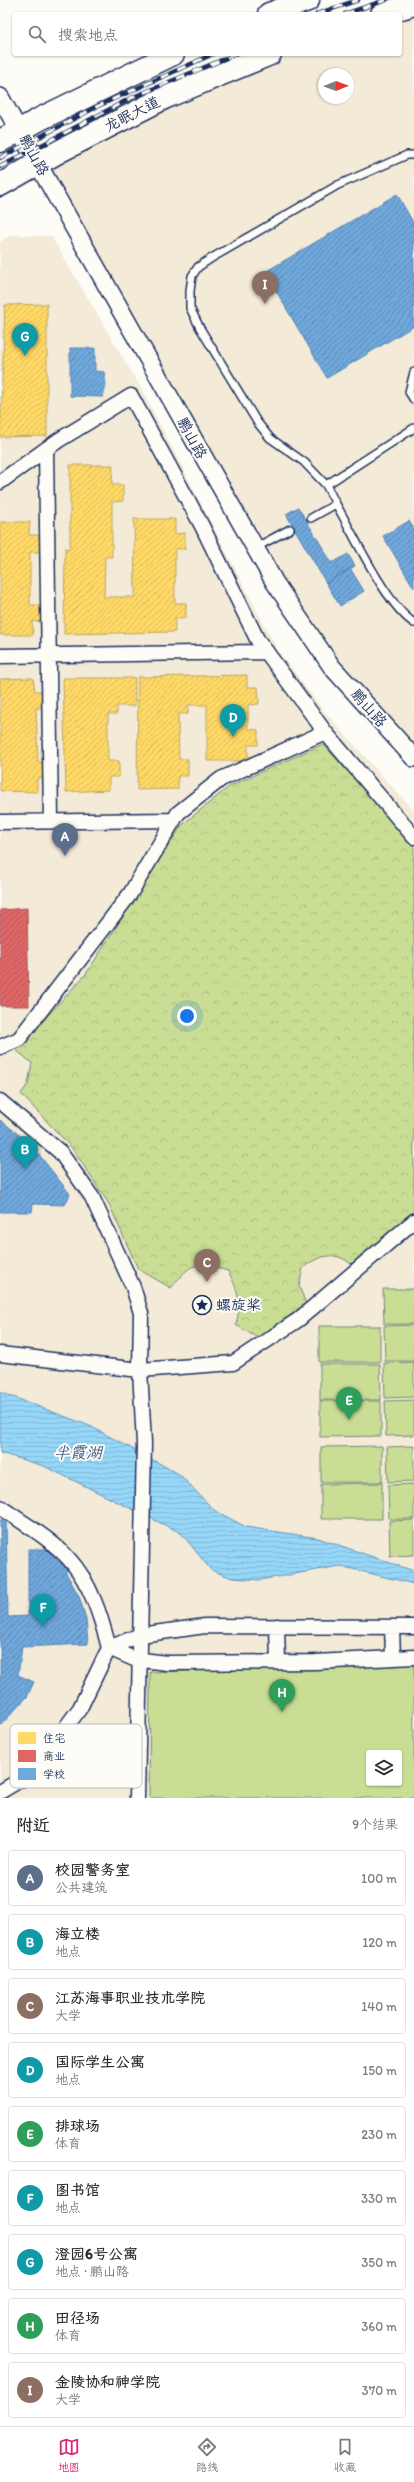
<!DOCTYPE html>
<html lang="zh">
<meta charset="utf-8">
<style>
:root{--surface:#fff;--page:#f2f2f3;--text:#2b2b33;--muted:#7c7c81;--line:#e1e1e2;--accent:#db2777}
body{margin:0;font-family:Itim,"LXGW WenKai TC",sans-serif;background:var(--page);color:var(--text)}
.controls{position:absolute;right:12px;bottom:12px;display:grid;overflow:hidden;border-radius:4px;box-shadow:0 1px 3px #0004}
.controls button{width:36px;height:36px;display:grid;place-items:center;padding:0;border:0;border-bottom:1px solid var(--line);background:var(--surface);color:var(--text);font:20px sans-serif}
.compass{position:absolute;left:318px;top:68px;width:36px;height:36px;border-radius:50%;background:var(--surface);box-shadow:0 1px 3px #0004;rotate:89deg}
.you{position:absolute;left:187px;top:1016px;width:14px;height:14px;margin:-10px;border:3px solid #fff;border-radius:50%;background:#1a73e8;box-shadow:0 0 0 6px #1a73e833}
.badge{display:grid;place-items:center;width:26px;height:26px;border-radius:50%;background:var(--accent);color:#fff;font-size:13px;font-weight:700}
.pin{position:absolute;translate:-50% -33px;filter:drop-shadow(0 1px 2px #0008)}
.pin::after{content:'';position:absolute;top:21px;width:14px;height:12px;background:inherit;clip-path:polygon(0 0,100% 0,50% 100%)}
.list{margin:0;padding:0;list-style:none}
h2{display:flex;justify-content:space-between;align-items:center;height:52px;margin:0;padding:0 16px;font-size:17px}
h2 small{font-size:13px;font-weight:400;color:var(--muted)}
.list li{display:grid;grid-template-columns:26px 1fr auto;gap:12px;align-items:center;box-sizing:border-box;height:56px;margin:0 8px 8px;padding:0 8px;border:1px solid var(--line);border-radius:4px}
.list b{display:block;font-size:15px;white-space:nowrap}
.list p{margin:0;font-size:13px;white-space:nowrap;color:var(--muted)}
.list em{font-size:13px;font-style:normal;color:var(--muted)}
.icon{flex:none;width:22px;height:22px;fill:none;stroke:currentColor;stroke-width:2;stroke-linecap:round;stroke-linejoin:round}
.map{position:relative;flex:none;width:414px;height:1798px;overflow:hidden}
.search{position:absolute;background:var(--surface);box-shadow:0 1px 3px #0004;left:12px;right:12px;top:12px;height:44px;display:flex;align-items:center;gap:10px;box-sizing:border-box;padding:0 14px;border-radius:4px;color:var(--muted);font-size:15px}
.sheet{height:628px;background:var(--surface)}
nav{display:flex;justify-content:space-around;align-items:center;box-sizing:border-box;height:56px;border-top:1px solid var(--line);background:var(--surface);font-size:11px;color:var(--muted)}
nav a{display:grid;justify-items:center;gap:2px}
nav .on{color:var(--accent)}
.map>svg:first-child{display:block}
</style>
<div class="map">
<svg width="414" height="1798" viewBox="0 0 414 1798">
<defs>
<pattern id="forest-crowns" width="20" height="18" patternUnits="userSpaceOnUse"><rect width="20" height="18" fill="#c9de94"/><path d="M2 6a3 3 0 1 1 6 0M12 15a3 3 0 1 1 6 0" fill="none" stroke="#acbf82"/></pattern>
<pattern id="water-rules" width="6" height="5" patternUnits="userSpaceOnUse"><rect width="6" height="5" fill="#96d7f8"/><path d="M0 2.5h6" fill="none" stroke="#81b9d7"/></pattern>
<pattern id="homes-hatch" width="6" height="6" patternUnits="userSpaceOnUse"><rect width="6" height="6" fill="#ffd966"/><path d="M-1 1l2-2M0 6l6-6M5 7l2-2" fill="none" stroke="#dabb5b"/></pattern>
<pattern id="shops-hatch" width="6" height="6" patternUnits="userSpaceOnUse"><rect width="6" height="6" fill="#e06666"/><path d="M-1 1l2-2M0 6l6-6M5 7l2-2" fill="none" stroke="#b55457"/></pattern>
<pattern id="schools-hatch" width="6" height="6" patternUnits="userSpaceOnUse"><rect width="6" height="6" fill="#6fa8dc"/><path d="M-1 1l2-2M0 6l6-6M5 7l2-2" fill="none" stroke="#5a89b6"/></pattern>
</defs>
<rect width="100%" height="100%" fill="#fdfcf7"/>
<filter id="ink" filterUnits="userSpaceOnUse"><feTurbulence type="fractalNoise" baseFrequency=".025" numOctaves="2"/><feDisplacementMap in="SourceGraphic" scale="8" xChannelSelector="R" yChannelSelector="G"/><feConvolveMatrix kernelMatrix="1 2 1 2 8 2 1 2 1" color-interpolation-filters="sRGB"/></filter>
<g filter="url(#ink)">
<path fill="#f3ead8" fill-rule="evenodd" d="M414,4V758L332,667L39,163L270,54H400V14ZM324,74H348V98H324Z
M11,235L51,236L142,390L277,649L322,709L414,811V1798H0V242ZM369,1753H399V1783H369Z"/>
<path fill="#c9de94" stroke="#728679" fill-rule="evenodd" d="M383,1289H414V1324H384Z
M414,1325V1361H385L384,1326Z
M319,1326H380V1362H319Z
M414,1362V1397L385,1398L384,1363Z
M320,1364H380L381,1400H320Z
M414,1400V1435L386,1436L385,1401Z
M320,1401H381V1436L320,1437Z
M382,1446V1482H321V1447Z
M414,1446V1481L388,1482L387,1447Z
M382,1483V1519H321V1484Z
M414,1484V1519H389L388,1485Z
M414,1520V1555L390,1556L389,1521Z
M414,1664V1798H149L150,1672ZM369,1753H399V1783H369Z"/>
<path fill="url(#forest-crowns)" stroke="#728679" d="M323,744L414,845V1211L351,1264C335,1250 317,1256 303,1268L299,1286L306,1304L258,1338L236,1325C241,1303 239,1291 228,1271C195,1262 192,1261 171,1288L138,1269L109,1204L72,1148L21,1094L28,1084L32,1063L16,1050L86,974L182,825L230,786Z"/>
<path fill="url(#water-rules)" stroke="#6594ba" d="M0,1392L90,1426L179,1474L214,1510L246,1527L318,1538L414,1571V1584L340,1566L260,1580L232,1578L211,1570L181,1533L44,1466L0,1453Z"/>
<path fill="url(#homes-hatch)" stroke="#bba664" d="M47,304V436L0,437L5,305Z
M70,465H113L112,485H123V501L112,502V557H105L104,597H135L134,519H175V534L185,533V549H175V603H186V618H175V632L64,634L65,548L70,549Z
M0,522H30L29,535H41V552H30V605H43V622L32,621L33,635H0Z
M247,675V687H258L259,704L248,705V729L258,730V745H248V761H207V705H188V714H178L179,759H188V776H178V789L137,790L138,677Z
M33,678L35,691H45V708H36L38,762H47L48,778H37V792L0,791V679Z
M63,678H135V706H117V714H108V761H119V777H109V790L66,792Z"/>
<path fill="url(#shops-hatch)" stroke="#a55664" d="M27,908L29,1006H0V910Z"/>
<path fill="url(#schools-hatch)" stroke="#5684b6" d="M397,194L414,224V326L327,378L265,272Z
M70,348H95V371L104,372L106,384L103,397L70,396Z
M298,507L332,563L348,554L355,566L326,583L286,514Z
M409,521L414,529V588L383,536Z
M350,568L364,591L340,606L326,583Z
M0,1120L30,1143L70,1194L65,1205L33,1204L32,1212H0Z
M0,1520H6L8,1617L28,1616V1549H46L60,1563H67L66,1573L79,1596L86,1619L88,1644L22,1647L18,1675L34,1682L27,1697L0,1726Z"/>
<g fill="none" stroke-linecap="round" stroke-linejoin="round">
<defs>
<path id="service" d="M414,372L409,392L414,400
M326,485L304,462L270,438L257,422L200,328L190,308V291L192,276L198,267L210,259L338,185L407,155H414
M336,504L326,485L414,428
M311,518L336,504C354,535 386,605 414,623
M255,548L290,529"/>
<path id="minor" d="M46,449L51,821
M0,482L59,440L131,396L202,526L257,639L325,732L414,837
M0,656L267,652
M0,822L174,820
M0,1047L19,1039L130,894L178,813L221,779L325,732
M0,1101L60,1152L92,1197L133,1287L141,1313L140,1370L144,1443L137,1798
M0,1354L140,1370L233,1363L298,1320L414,1221
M0,1507C23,1523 50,1538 69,1559C91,1583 101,1617 109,1648
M277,1626L278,1662
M392,1627L393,1658
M109,1648L134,1659L167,1663L315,1662L414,1657
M0,1792L20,1780L50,1749L80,1708L109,1648L140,1635L205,1626L414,1627"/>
<path id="tertiary" d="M0,97L275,583L332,667L414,758"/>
<path id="primary" d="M269,14L308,0
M382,14L414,4
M0,141L40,119L173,54
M0,185L60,151L166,97L270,54"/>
</defs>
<use href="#service" stroke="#1b2f5e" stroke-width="10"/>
<use href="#minor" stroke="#1b2f5e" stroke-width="17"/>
<use href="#tertiary" stroke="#1b2f5e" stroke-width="20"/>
<use href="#primary" stroke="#1b2f5e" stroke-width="25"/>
<use href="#service" stroke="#fdfcf7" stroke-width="7"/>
<use href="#minor" stroke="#fdfcf7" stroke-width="14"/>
<use href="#tertiary" stroke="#fdfcf7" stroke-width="17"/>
<use href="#primary" stroke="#fdfcf7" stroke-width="22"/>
<defs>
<path id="rail" d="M317,14L358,0
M345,14L386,0
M0,158L98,106L213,54
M0,167L131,98L236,54"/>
</defs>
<use href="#rail" stroke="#1b2f5e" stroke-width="4.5"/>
<use href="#rail" stroke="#fdfcf7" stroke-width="3" stroke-dasharray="9" stroke-linecap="butt"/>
</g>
</g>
<defs>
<symbol id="sight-ring" viewBox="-11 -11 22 22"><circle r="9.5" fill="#fdfcf7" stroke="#1b2f5e" stroke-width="1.5"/><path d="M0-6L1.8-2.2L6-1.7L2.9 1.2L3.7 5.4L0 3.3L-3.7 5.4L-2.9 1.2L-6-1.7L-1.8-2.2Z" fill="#1b2f5e"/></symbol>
</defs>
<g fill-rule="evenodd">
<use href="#sight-ring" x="191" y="1294" width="22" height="22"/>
</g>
<g text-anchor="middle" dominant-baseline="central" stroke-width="4" stroke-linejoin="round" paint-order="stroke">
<g font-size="15" fill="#1b2f5e" stroke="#fdfcf7">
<text transform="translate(132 114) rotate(-27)">龙眠大道</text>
<text transform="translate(34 155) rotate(61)">鹏山路</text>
<text transform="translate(192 438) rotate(61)">鹏山路</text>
<text transform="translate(369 708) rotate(48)">鹏山路</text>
</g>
<g font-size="15" fill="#1b2f5e" stroke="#fdfcf7" text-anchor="start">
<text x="216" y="1305">螺旋桨</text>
</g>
<g font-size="16" font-style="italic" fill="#3a5984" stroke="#fdfcf7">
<text x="78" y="1452">半霞湖</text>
</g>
</g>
<rect x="10" y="1724" width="132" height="64" rx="6" fill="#fdfcf7" stroke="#b9bec9" stroke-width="1"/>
<rect x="18" y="1732" width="18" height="12" fill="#ffd966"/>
<rect x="18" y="1750" width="18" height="12" fill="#e06666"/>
<rect x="18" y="1768" width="18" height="12" fill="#6fa8dc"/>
<g font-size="11" fill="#1b2f5e">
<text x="43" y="1742">住宅</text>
<text x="43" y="1760">商业</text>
<text x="43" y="1778">学校</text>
</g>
</svg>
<div class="controls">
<button><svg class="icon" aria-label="layers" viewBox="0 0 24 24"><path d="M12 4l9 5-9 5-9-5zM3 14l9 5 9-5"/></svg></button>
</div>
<svg class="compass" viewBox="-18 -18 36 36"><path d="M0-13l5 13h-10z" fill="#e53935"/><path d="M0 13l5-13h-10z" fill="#7c7c81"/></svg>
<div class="you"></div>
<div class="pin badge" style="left:65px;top:856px;background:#5c6f8a">A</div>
<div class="pin badge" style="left:25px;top:1169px;background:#0f9aa8">B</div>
<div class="pin badge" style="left:207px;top:1282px;background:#8d6e63">C</div>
<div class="pin badge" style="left:233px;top:737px;background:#0f9aa8">D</div>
<div class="pin badge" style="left:349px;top:1420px;background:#2e9e5b">E</div>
<div class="pin badge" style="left:43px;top:1627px;background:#0f9aa8">F</div>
<div class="pin badge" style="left:25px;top:356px;background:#0f9aa8">G</div>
<div class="pin badge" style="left:282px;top:1712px;background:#2e9e5b">H</div>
<div class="pin badge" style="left:265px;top:304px;background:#8d6e63">I</div>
<div class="search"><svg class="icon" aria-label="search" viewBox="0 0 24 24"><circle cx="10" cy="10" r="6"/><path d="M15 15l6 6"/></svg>搜索地点</div>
</div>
<section class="sheet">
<h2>附近<small>9个结果</small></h2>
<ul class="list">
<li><span class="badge" style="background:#5c6f8a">A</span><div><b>校园警务室</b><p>公共建筑</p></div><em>100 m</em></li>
<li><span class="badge" style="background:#0f9aa8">B</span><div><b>海立楼</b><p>地点</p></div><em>120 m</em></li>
<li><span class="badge" style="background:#8d6e63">C</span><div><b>江苏海事职业技术学院</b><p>大学</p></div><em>140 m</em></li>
<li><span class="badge" style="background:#0f9aa8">D</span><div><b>国际学生公寓</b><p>地点</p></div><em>150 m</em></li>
<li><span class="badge" style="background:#2e9e5b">E</span><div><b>排球场</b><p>体育</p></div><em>230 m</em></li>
<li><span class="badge" style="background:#0f9aa8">F</span><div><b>图书馆</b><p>地点</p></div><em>330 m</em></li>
<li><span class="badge" style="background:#0f9aa8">G</span><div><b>澄园6号公寓</b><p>地点 · 鹏山路</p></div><em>350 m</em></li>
<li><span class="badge" style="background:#2e9e5b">H</span><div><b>田径场</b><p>体育</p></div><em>360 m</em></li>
<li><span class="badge" style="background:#8d6e63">I</span><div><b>金陵协和神学院</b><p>大学</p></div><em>370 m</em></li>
</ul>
</section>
<nav>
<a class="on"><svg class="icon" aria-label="map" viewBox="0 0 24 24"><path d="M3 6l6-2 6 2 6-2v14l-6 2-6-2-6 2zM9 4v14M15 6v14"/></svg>地图</a>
<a><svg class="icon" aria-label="directions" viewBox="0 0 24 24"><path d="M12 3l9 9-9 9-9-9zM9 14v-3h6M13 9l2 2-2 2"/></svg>路线</a>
<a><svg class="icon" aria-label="saved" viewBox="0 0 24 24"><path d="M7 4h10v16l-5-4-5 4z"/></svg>收藏</a>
</nav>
